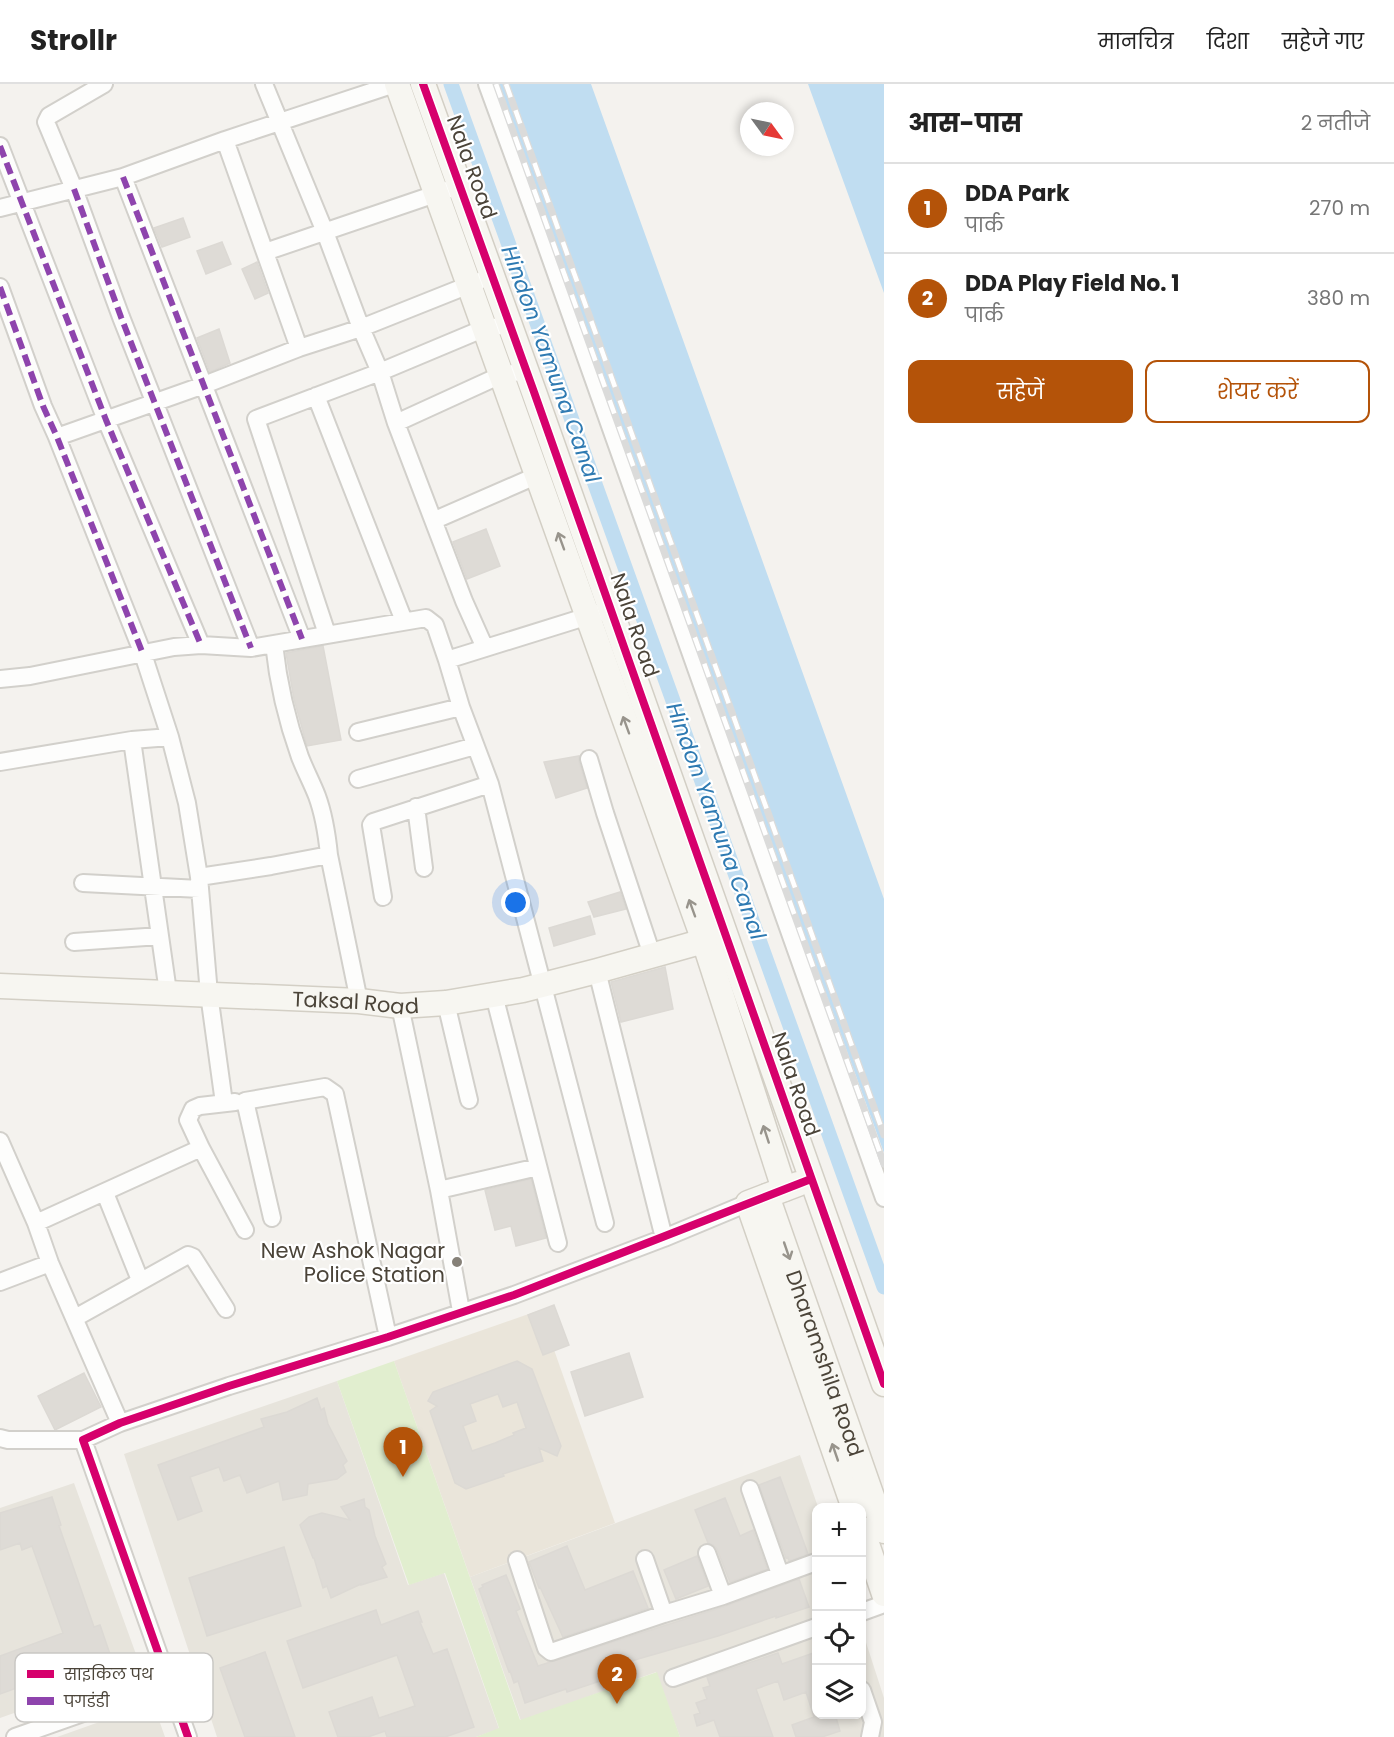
<!DOCTYPE html>
<html lang="hi">
<meta charset="utf-8">
<style>
:root{--surface:#fff;--page:#f2f2f2;--text:#222;--muted:#767676;--line:#e0e0e0;--accent:#b45309}
body{margin:0;font-family:Poppins,"Noto Sans Devanagari",sans-serif;background:var(--page);color:var(--text)}
.controls{position:absolute;right:18px;bottom:18px;display:grid;overflow:hidden;border-radius:12px;box-shadow:0 3px 9px #0003}
.controls button{width:54px;height:54px;display:grid;place-items:center;padding:0;border:0;border-bottom:2px solid var(--line);background:var(--surface);color:var(--text);font:30px sans-serif}
.compass{position:absolute;left:740px;top:18px;width:54px;height:54px;border-radius:50%;background:var(--surface);box-shadow:0 3px 9px #0003;rotate:123deg}
.you{position:absolute;left:516px;top:819px;width:21px;height:21px;margin:-15px;border:4px solid #fff;border-radius:50%;background:#1a73e8;box-shadow:0 0 0 9px #1a73e833}
.badge{display:grid;place-items:center;width:39px;height:39px;border-radius:50%;background:var(--accent);color:#fff;font-size:20px;font-weight:700}
.pin{position:absolute;translate:-50% -50px;filter:drop-shadow(0 2px 3px #0008)}
.pin::after{content:'';position:absolute;top:32px;width:21px;height:18px;background:inherit;clip-path:polygon(0 0,100% 0,50% 100%)}
.list{margin:0;padding:0;list-style:none}
h2{display:flex;justify-content:space-between;align-items:center;height:78px;margin:0;padding:0 24px;font-size:26px}
h2 small{font-size:20px;font-weight:400;color:var(--muted)}
.list li{display:grid;grid-template-columns:39px 1fr auto;gap:18px;align-items:center;box-sizing:border-box;height:90px;padding:0 24px;border-top:2px solid var(--line)}
.list b{display:block;font-size:22px;white-space:nowrap}
.list p{margin:0;font-size:20px;white-space:nowrap;color:var(--muted)}
.list em{font-size:20px;font-style:normal;color:var(--muted)}
.actions{display:flex;gap:12px;padding:18px 24px}
.actions a{flex:1;padding:14px 0;border:2px solid var(--accent);border-radius:12px;text-align:center;font-size:21px;color:var(--accent)}
.actions .main{background:var(--accent);color:#fff}
.icon{flex:none;width:33px;height:33px;fill:none;stroke:currentColor;stroke-width:2;stroke-linecap:round;stroke-linejoin:round}
.map{position:relative;flex:none;width:884px;height:1653px;overflow:hidden}
header{display:flex;align-items:center;gap:36px;box-sizing:border-box;height:84px;padding:0 30px;background:var(--surface);border-bottom:2px solid var(--line)}
header strong{font-size:28px}
nav{display:flex;gap:33px;margin-inline-start:auto;font-size:21px}
main{display:flex}
aside{flex:1;background:var(--surface)}
.map>svg:first-child{display:block}
</style>
<header>
<strong>Strollr</strong>
<nav><a>मानचित्र</a><a>दिशा</a><a>सहेजे गए</a></nav>
</header>
<main>
<div class="map">
<svg width="884" height="1653" viewBox="0 0 884 1653">
<rect width="100%" height="100%" fill="#f4f2ee"/>
<path fill="#e7e4dc" d="M337,1297L408,1501L444,1489L499,1645L476,1653H217L124,1370Z
M800,1371L818,1423L816,1424V1630H862V1546L884,1614V1653H680L656,1588L521,1637L470,1493Z
M74,1399L141,1584L0,1634V1424Z
M153,1619L165,1653H57Z"/>
<path fill="#eae5da" d="M540,1226L615,1439L470,1493L394,1277Z"/>
<path fill="#e1eecf" d="M394,1277L520,1636L657,1588L680,1653H476L499,1644L445,1489L409,1501L337,1297Z"/>
<path fill="#c0ddf1" d="M497,0H591L884,815V1069L620,345Z
M808,0H884V209Z"/>
<g fill="none" stroke-linecap="round" stroke-linejoin="round">
<path stroke="#c0ddf1" stroke-width="15" d="M451,0L884,1203"/>
</g>
<path fill="#dedbd6" stroke="#dcd9d4" stroke-width="1.5" fill-rule="evenodd" d="M183,134L190,153L162,163L154,144Z
M222,158L231,180L206,190L197,167Z
M257,178L268,209L255,215L242,185Z
M219,245L230,279L210,288L197,254Z
M486,445L500,482L467,495L453,458Z
M323,562L341,656L307,662L294,615L286,569Z
M579,672V678L587,704L556,714L544,678Z
M620,808L626,825L594,833L588,818Z
M590,832L595,850L554,862L549,844Z
M665,883L673,925L621,938L611,898Z
M531,1095L546,1154L516,1162L511,1142L495,1146L485,1106Z
M554,1221L569,1261L543,1271L528,1231Z
M629,1269L643,1313L585,1332L571,1288Z
M517,1277L532,1285L561,1362L557,1372L539,1364L543,1377L503,1390L504,1392L466,1405L455,1399L430,1327L437,1322L428,1317L433,1308ZM498,1310L503,1323L517,1318L526,1344L513,1349L514,1351L495,1359L472,1367L463,1342L476,1337L470,1320Z
M84,1289L101,1323L55,1346L38,1312Z
M317,1314L321,1326L324,1324L328,1340L347,1377L343,1381L346,1388L337,1395L308,1400L307,1411L283,1416L279,1397L247,1409L240,1391L224,1397L219,1383L190,1393L202,1427L178,1436L158,1381L264,1343L261,1335L287,1328Z
M780,1393L808,1470L789,1477L788,1473L786,1474L759,1401Z
M52,1413L61,1441L59,1442L94,1543L100,1541L110,1570L77,1583L78,1586L65,1590L64,1587L0,1610V1572L63,1549L32,1462L22,1466L20,1459L0,1466V1429Z
M725,1414L740,1452L753,1446L767,1485L730,1498L717,1465L713,1461L708,1459L695,1426Z
M364,1415L365,1423L369,1426L375,1452L386,1480L382,1483L387,1493L361,1501V1500L331,1514L327,1502L323,1504L314,1474H313L300,1441L309,1433L322,1429L350,1436L341,1423Z
M567,1462L585,1506L633,1487L648,1524L563,1553L540,1503L539,1504L529,1478Z
M284,1463L301,1522L207,1552L189,1494Z
M697,1472L708,1502L676,1515L664,1486Z
M506,1491L520,1525L516,1527L538,1582L726,1522L799,1495L809,1523L776,1534V1532L718,1552L638,1575L610,1585L612,1593L567,1608L566,1605L525,1619L518,1597L514,1599L510,1587L509,1588L479,1505L483,1503L482,1501Z
M376,1526L381,1541L418,1527L422,1538H420L433,1570L447,1565L474,1643L445,1653H387L385,1647L368,1653H338L329,1628L372,1613L379,1634L415,1622L397,1571L303,1604L287,1557Z
M265,1568L295,1653H245L220,1584Z
M816,1568V1632L835,1630L840,1647L822,1653H796L792,1641L814,1633L806,1608L784,1616L778,1597L756,1605L773,1653H720L714,1636L697,1642L694,1631L700,1629L696,1619L707,1615L703,1604L710,1602L707,1593L778,1569L782,1580Z"/>
<g fill="none" stroke-linecap="round" stroke-linejoin="round">
<defs>
<path id="street" d="M104,0L49,32L46,38L74,105L121,233L251,564
M264,0L325,148L361,244L380,288L396,339L464,517L485,564
M487,0L542,150L884,1114
M225,56L299,264
M0,62L106,336L201,561
M123,93L302,555
M0,124L123,93L225,56L395,0
M265,168L459,102
M0,203L43,322L57,353L143,570L170,653L132,656
M316,312L404,537
M396,339L501,291L526,287
M57,353L204,301L299,264L361,244L479,197
M435,436L538,391
M327,550L256,335L380,288L485,244L510,241
M274,560C278,598 287,637 300,673C305,686 312,699 317,712C324,731 327,751 329,771L359,917
M447,576L461,623L490,700L605,1139
M0,595L30,592L174,563L201,561L251,564L426,534L435,541L447,576L598,529
M358,648L461,623
M170,653L187,719L199,793L209,910L224,1019
M589,675L605,729L652,871
M0,678L132,656L168,908
M358,695L475,662
M416,723L424,784
M199,793L271,782L329,771
M83,799L200,805
M383,813L371,741L373,738L490,700
M74,858L160,852
M597,887L664,1154
M494,911L558,1159
M446,919L469,1016
M400,922L439,1106L461,1227
M235,1018L200,1022L193,1025L188,1036L201,1064L245,1146
M0,1057L36,1139L50,1179L120,1339
M439,1106L538,1083
M105,1109L140,1196
M272,1134L245,1017L325,1003L335,1010L388,1253
M36,1139L201,1064
M0,1198L50,1179
M75,1234L188,1171L193,1173L226,1225
M0,1354L8,1356H83
M750,1405L780,1490
M707,1469L723,1512
M645,1475L664,1530
M517,1476L546,1564L551,1568L664,1530L723,1512L816,1478
M862,1528L884,1520
M673,1594L816,1543
M862,1606L873,1638L870,1653
M15,1653L168,1599
M188,1653L83,1356L120,1339L229,1302L388,1253L514,1211L664,1154L748,1119"/>
<g id="secondary">
<path d="M397,0L704,857L784,1105"/>
<path d="M423,0L534,308L884,1300"/>
<path id="s1" d="M0,902L359,917L400,922L446,919L523,906L597,887L704,857"/>
<path d="M798,1100L748,1119L854,1424"/>
<path id="s2" d="M767,1112L884,1447"/>
<path d="M862,1445L884,1510"/>
</g>
</defs>
<use href="#street" stroke="#d2d0cb" stroke-width="20"/>
<use href="#secondary" stroke="#d3cfc5" stroke-width="27"/>
<use href="#street" stroke="#fdfdfc" stroke-width="16"/>
<use href="#secondary" stroke="#f7f6f1" stroke-width="24"/>
<defs>
<path id="rail" d="M496,0L884,1080
M506,0L884,1051"/>
</defs>
<use href="#rail" stroke="#dbdbda" stroke-width="7"/>
<use href="#rail" stroke="#fff" stroke-width="4.5" stroke-dasharray="14" stroke-linecap="butt"/>
<path stroke="#8e44ad" stroke-width="6" stroke-dasharray="12 6" stroke-linecap="butt" d="M0,62L106,336L201,561
M123,93L302,555
M74,105L121,233L251,564
M0,203L43,322L57,353L143,570"/>
<defs>
<path id="cycleway" d="M423,0L534,308L884,1300
M188,1653L83,1356L120,1339L229,1302L388,1253L514,1211L811,1095"/>
</defs>
<use href="#cycleway" stroke="#fff" stroke-width="11"/>
<use href="#cycleway" stroke="#d6006c" stroke-width="8"/>
</g>
<defs><path id="oneway-shaft" d="M-6 0H5M1.5-3L5.5 0L1.5 3" fill="none" stroke-width="1.6" stroke-linecap="round" stroke-linejoin="round" transform="scale(1.5)"/></defs>
<g stroke="#98948c">
<use href="#oneway-shaft" transform="translate(561 457) rotate(-110)"/>
<use href="#oneway-shaft" transform="translate(626 641) rotate(-110)"/>
<use href="#oneway-shaft" transform="translate(692 824) rotate(-110)"/>
<use href="#oneway-shaft" transform="translate(766 1050) rotate(-108)"/>
<use href="#oneway-shaft" transform="translate(787 1167) rotate(71)"/>
<use href="#oneway-shaft" transform="translate(835 1368) rotate(-109)"/>
</g>
<circle fill="#868178" stroke="#fff" stroke-width="2" cx="457" cy="1178" r="6"/>
<g text-anchor="middle" dominant-baseline="central" stroke-width="4.5" stroke-linejoin="round" paint-order="stroke">
<g font-size="21" fill="#4b4439" stroke="#fff">
<text transform="translate(472 83) rotate(70)">Nala Road</text>
<text transform="translate(635 541) rotate(71)">Nala Road</text>
<text stroke="none"><textPath href="#s1" startOffset="356">Taksal Road</textPath></text>
<text transform="translate(796 1000) rotate(71)">Nala Road</text>
<text stroke="none"><textPath href="#s2" startOffset="177">Dharamshila Road</textPath></text>
</g>
<g font-size="21" fill="#4b4439" stroke="#fff" text-anchor="end">
<text x="445" y="1166">New Ashok Nagar<tspan x="445" dy="24">Police Station</tspan></text>
</g>
<g font-size="22" font-style="italic" fill="#2e7ab2" stroke="#fff">
<text transform="translate(551 280) rotate(70)">Hindon Yamuna Canal</text>
<text transform="translate(716 737) rotate(70)">Hindon Yamuna Canal</text>
</g>
</g>
<rect x="15" y="1569" width="198" height="69" rx="9" fill="#fff" stroke="#c9c7c4" stroke-width="1.5"/>
<rect x="27" y="1586" width="27" height="8" fill="#d6006c"/>
<rect x="27" y="1613" width="27" height="8" fill="#8e44ad"/>
<g font-size="16" fill="#4b4439">
<text x="64" y="1596">साइकिल पथ</text>
<text x="64" y="1623">पगडंडी</text>
</g>
</svg>
<div class="controls">
<button>+</button>
<button>−</button>
<button><svg class="icon" aria-label="locate" viewBox="0 0 24 24"><circle cx="12" cy="12" r="6"/><path d="M12 2v4M12 18v4M2 12h4M18 12h4"/></svg></button>
<button><svg class="icon" aria-label="layers" viewBox="0 0 24 24"><path d="M12 4l9 5-9 5-9-5zM3 14l9 5 9-5"/></svg></button>
</div>
<svg class="compass" viewBox="-18 -18 36 36"><path d="M0-13l5 13h-10z" fill="#e53935"/><path d="M0 13l5-13h-10z" fill="#767676"/></svg>
<div class="you"></div>
<div class="pin badge" style="left:403px;top:1393px">1</div>
<div class="pin badge" style="left:617px;top:1620px">2</div>
</div>
<aside>
<h2>आस-पास<small>2 नतीजे</small></h2>
<ul class="list">
<li><span class="badge">1</span><div><b>DDA Park</b><p>पार्क</p></div><em>270 m</em></li>
<li><span class="badge">2</span><div><b>DDA Play Field No. 1</b><p>पार्क</p></div><em>380 m</em></li>
</ul>
<div class="actions"><a class="main">सहेजें</a><a>शेयर करें</a></div>
</aside>
</main>
